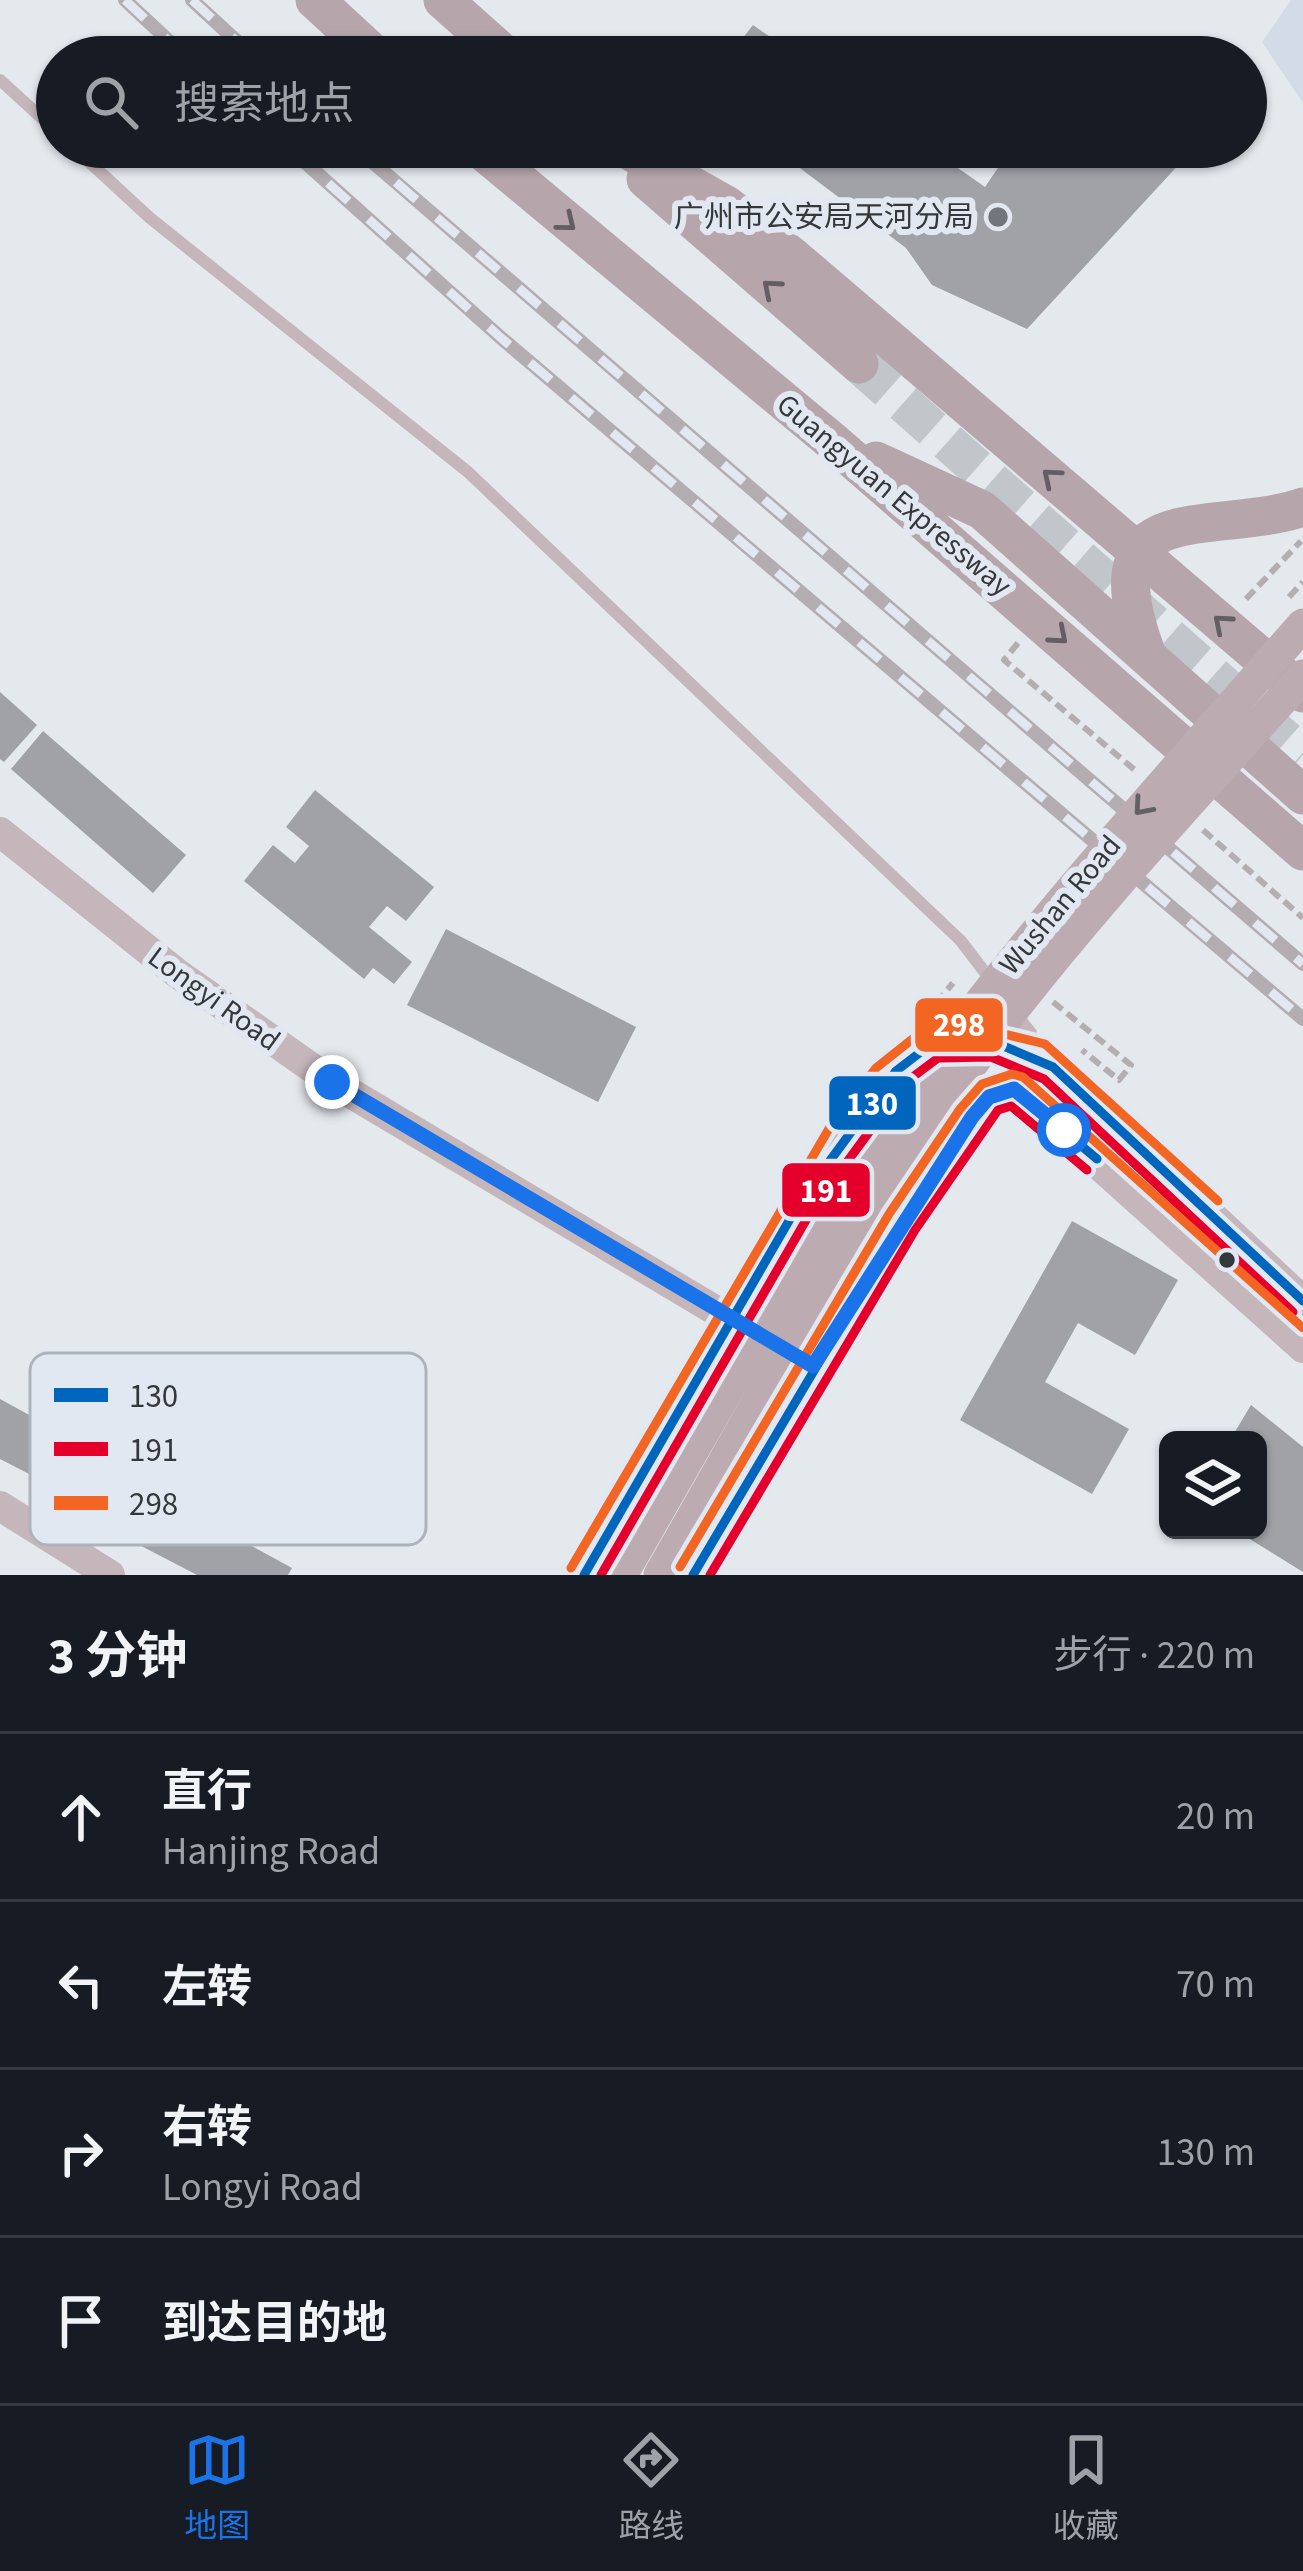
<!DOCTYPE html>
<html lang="zh">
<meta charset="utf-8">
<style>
:root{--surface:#171b24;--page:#242831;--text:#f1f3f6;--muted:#9ea1a6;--line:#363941;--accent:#1a73e8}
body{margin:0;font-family:"Source Sans 3","Noto Sans SC",sans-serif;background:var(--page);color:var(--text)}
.controls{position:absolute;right:36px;bottom:36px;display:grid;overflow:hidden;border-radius:18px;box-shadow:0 3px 9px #0004}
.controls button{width:108px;height:108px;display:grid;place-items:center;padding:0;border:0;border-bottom:3px solid var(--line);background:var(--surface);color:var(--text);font:60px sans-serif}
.stop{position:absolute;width:36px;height:36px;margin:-27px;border:9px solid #1a73e8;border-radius:50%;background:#fff}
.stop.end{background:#1a73e8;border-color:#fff;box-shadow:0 3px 12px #0008}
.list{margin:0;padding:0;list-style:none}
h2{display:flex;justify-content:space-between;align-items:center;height:156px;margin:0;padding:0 48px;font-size:51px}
h2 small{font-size:39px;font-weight:400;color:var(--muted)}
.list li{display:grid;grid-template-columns:78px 1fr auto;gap:36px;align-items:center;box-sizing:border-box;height:168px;padding:0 48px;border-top:3px solid var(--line)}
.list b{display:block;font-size:45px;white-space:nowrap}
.list p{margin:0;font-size:39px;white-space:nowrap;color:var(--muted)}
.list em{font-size:39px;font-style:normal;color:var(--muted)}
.icon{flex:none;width:66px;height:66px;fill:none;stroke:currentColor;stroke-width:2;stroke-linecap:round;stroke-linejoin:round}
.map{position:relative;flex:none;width:1303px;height:1575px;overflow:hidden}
.search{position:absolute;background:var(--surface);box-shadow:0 3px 9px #0004;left:36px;right:36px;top:36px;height:132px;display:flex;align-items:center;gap:30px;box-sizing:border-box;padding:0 42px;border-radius:66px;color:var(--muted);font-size:45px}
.sheet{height:828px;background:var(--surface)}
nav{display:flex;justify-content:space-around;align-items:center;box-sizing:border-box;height:168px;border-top:3px solid var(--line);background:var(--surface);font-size:33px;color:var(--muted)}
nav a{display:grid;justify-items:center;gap:6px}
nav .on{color:var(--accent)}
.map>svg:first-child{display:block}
</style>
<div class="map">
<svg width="1303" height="1575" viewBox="0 0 1303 1575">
<rect width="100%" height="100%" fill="#e4e9ee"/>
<path fill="#d3dce6" d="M1291,0H1303V103L1262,42Z"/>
<path fill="#a0a2a6" d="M753,25L799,57H728Z
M772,147H928L985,187L1012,147H1195L1027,329L932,285L906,248Z
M0,692L37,725L4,762L0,759Z
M43,731L186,855L153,893L11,769Z
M315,790L434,887L406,921L387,906L369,927L412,962L394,984L373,968L364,979L244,881L273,845L295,863L309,846L286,827Z
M446,929L636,1027L598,1102L407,1005Z
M1072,1221L1178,1280L1135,1355L1078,1323L1045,1382L1129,1429L1092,1494L960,1420Z
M0,1399L130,1470L105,1513L0,1459Z
M1251,1405L1303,1447V1572L1235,1530H1258V1440H1230Z
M149,1490L292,1568L288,1575H197L124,1537Z"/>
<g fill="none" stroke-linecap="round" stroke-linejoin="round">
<path stroke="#c1c6ca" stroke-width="39" stroke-dasharray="39 20" stroke-linecap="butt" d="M859,364L1303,755"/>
<path stroke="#b4aeb1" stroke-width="6" stroke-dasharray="12 6" stroke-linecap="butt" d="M1289,597L1303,582
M1246,599L1301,541
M1018,643L1004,660L1136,771
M1203,830L1303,918
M1053,1002L1131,1065L1119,1080L1082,1050"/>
<path stroke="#c4b6ba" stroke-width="12" d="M0,80L57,132
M73,147L150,218L468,472L961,941L993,983
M1016,1014L1031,1033L1035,1054"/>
<path stroke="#c4b6ba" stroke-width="30" d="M0,832L178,974L332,1082L745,1328
M0,1506L110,1575
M584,1575C636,1484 853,1071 931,1044C969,1031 1020,1045 1053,1067L1303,1301
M693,1575L902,1222L972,1117L989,1097L1014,1089L1303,1348"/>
<path stroke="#b6a6ac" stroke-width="39" d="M315,0L377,57
M443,0L507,57
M478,147L833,442L1303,851
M623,147L726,205L794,258L1303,693
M646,179L859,364
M876,461L982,510L1303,795
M1147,655C1085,490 1212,538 1303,507"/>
<defs>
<path id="rail" d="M125,0L186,57
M192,0L254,57
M288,147L500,337L1303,1019
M355,147L1303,964"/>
</defs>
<use href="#rail" stroke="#b3adb1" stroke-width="14"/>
<use href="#rail" stroke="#e1e8f1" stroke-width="9" stroke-dasharray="27" stroke-linecap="butt"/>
<path stroke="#b4aeb1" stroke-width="6" stroke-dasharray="12 6" stroke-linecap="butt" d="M913,1031L953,983"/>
<path stroke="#bcacb1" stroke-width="33" d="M621,1575C714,1415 801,1251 908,1100C1027,932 1167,780 1303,625
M660,1575C758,1405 850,1229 967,1070C1069,931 1188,804 1303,676"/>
<defs>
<path id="bus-1" d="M584,1575L801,1200L896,1071L931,1044L994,1042L1053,1067L1303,1301
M693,1575L902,1222L972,1117L989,1097L1014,1089L1097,1159"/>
<path id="bus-2" d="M601,1575L813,1208L906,1082L938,1058L991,1057L1044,1079L1293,1312
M710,1575L915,1230L998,1110L1011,1106L1087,1170"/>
<path id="bus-3" d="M680,1567L889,1214L960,1109L982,1084L1012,1074L1023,1077L1303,1328
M571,1568L830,1127L876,1068L920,1033L963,1024L1045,1044L1218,1201"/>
</defs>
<use href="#bus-1" stroke="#e1e8f1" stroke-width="18"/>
<use href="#bus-2" stroke="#e1e8f1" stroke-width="18"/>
<use href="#bus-3" stroke="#e1e8f1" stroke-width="18"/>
<use href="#bus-1" stroke="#0065bd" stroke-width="9"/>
<use href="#bus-2" stroke="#e4002b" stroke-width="9"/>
<use href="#bus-3" stroke="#f26522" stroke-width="9"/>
</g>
<defs><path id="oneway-chevron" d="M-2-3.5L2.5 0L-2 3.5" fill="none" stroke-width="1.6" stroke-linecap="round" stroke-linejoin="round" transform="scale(3)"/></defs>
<g stroke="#625e63">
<use href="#oneway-chevron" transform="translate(567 223) rotate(39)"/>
<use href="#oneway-chevron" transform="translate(771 288) rotate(-139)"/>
<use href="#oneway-chevron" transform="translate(1051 477) rotate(-140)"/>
<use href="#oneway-chevron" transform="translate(1222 623) rotate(-139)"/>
<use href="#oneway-chevron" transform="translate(1059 636) rotate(41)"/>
</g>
<use stroke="#646164" href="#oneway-chevron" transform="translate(1142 807) rotate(131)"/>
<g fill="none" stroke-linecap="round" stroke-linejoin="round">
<path stroke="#1a73e8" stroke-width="15" d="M332,1082L813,1366L972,1117L989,1097L1014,1089L1064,1130"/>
</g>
<circle fill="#72767a" stroke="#e1e8f1" stroke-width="4.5" cx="998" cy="217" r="12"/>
<circle fill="#35383b" stroke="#e1e8f1" stroke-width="4.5" cx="1227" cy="1260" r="10"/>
<g text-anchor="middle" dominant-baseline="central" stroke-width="12" stroke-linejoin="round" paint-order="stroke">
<g font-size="30" fill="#35383b" stroke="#e1e8f1" text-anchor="end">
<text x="974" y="217">广州市公安局天河分局</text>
</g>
<g font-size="30" fill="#35383b" stroke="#e1e8f1">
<text transform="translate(894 495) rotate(40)">Guangyuan Expressway</text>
<text transform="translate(1060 905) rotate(-50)">Wushan Road</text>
<text transform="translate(214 999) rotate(36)">Longyi Road</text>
</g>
</g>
<rect x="30" y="1353" width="396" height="192" rx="18" fill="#e1e8f1" stroke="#adb3ba" stroke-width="3"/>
<rect x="54" y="1388" width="54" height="14" fill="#0065bd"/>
<rect x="54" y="1442" width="54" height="14" fill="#e4002b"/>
<rect x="54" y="1496" width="54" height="14" fill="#f26522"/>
<g font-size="33" fill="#35383b">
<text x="129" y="1407">130</text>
<text x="129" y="1461">191</text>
<text x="129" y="1515">298</text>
</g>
<g stroke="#e1e8f1" stroke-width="4.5">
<rect x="913" y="996" width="92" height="58" rx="12" fill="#f26522"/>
<rect x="827" y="1074" width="91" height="58" rx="12" fill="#0065bd"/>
<rect x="780" y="1161" width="92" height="58" rx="12" fill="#e4002b"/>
</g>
<g font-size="33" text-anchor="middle" font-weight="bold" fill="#fff">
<text x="959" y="1036">298</text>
<text x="872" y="1115">130</text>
<text x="826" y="1202">191</text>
</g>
</svg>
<div class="controls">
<button><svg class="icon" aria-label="layers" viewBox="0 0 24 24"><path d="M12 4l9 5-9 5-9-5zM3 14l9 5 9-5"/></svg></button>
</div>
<div class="stop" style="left:1064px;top:1130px"></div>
<div class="stop end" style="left:332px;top:1082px"></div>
<div class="search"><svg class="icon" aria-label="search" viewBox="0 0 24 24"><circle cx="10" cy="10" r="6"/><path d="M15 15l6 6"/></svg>搜索地点</div>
</div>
<section class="sheet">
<h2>3 分钟<small>步行 · 220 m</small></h2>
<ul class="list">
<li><svg class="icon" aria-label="ahead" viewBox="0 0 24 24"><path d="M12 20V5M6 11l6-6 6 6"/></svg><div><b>直行</b><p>Hanjing Road</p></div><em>20 m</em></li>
<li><svg class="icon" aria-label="left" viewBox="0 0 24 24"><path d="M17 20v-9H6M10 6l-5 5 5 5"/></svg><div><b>左转</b></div><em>70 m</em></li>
<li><svg class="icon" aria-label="right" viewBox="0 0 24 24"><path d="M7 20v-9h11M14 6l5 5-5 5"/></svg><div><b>右转</b><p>Longyi Road</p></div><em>130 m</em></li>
<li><svg class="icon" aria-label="arrive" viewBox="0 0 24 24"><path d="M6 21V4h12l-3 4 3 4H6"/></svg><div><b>到达目的地</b></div></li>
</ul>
</section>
<nav>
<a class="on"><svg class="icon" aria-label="map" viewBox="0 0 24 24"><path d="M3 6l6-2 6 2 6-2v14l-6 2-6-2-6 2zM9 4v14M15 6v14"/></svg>地图</a>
<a><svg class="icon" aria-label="directions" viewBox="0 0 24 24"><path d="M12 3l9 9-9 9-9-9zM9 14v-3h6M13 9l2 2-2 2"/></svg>路线</a>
<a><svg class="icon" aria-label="saved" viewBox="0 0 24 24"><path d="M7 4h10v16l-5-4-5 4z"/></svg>收藏</a>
</nav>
